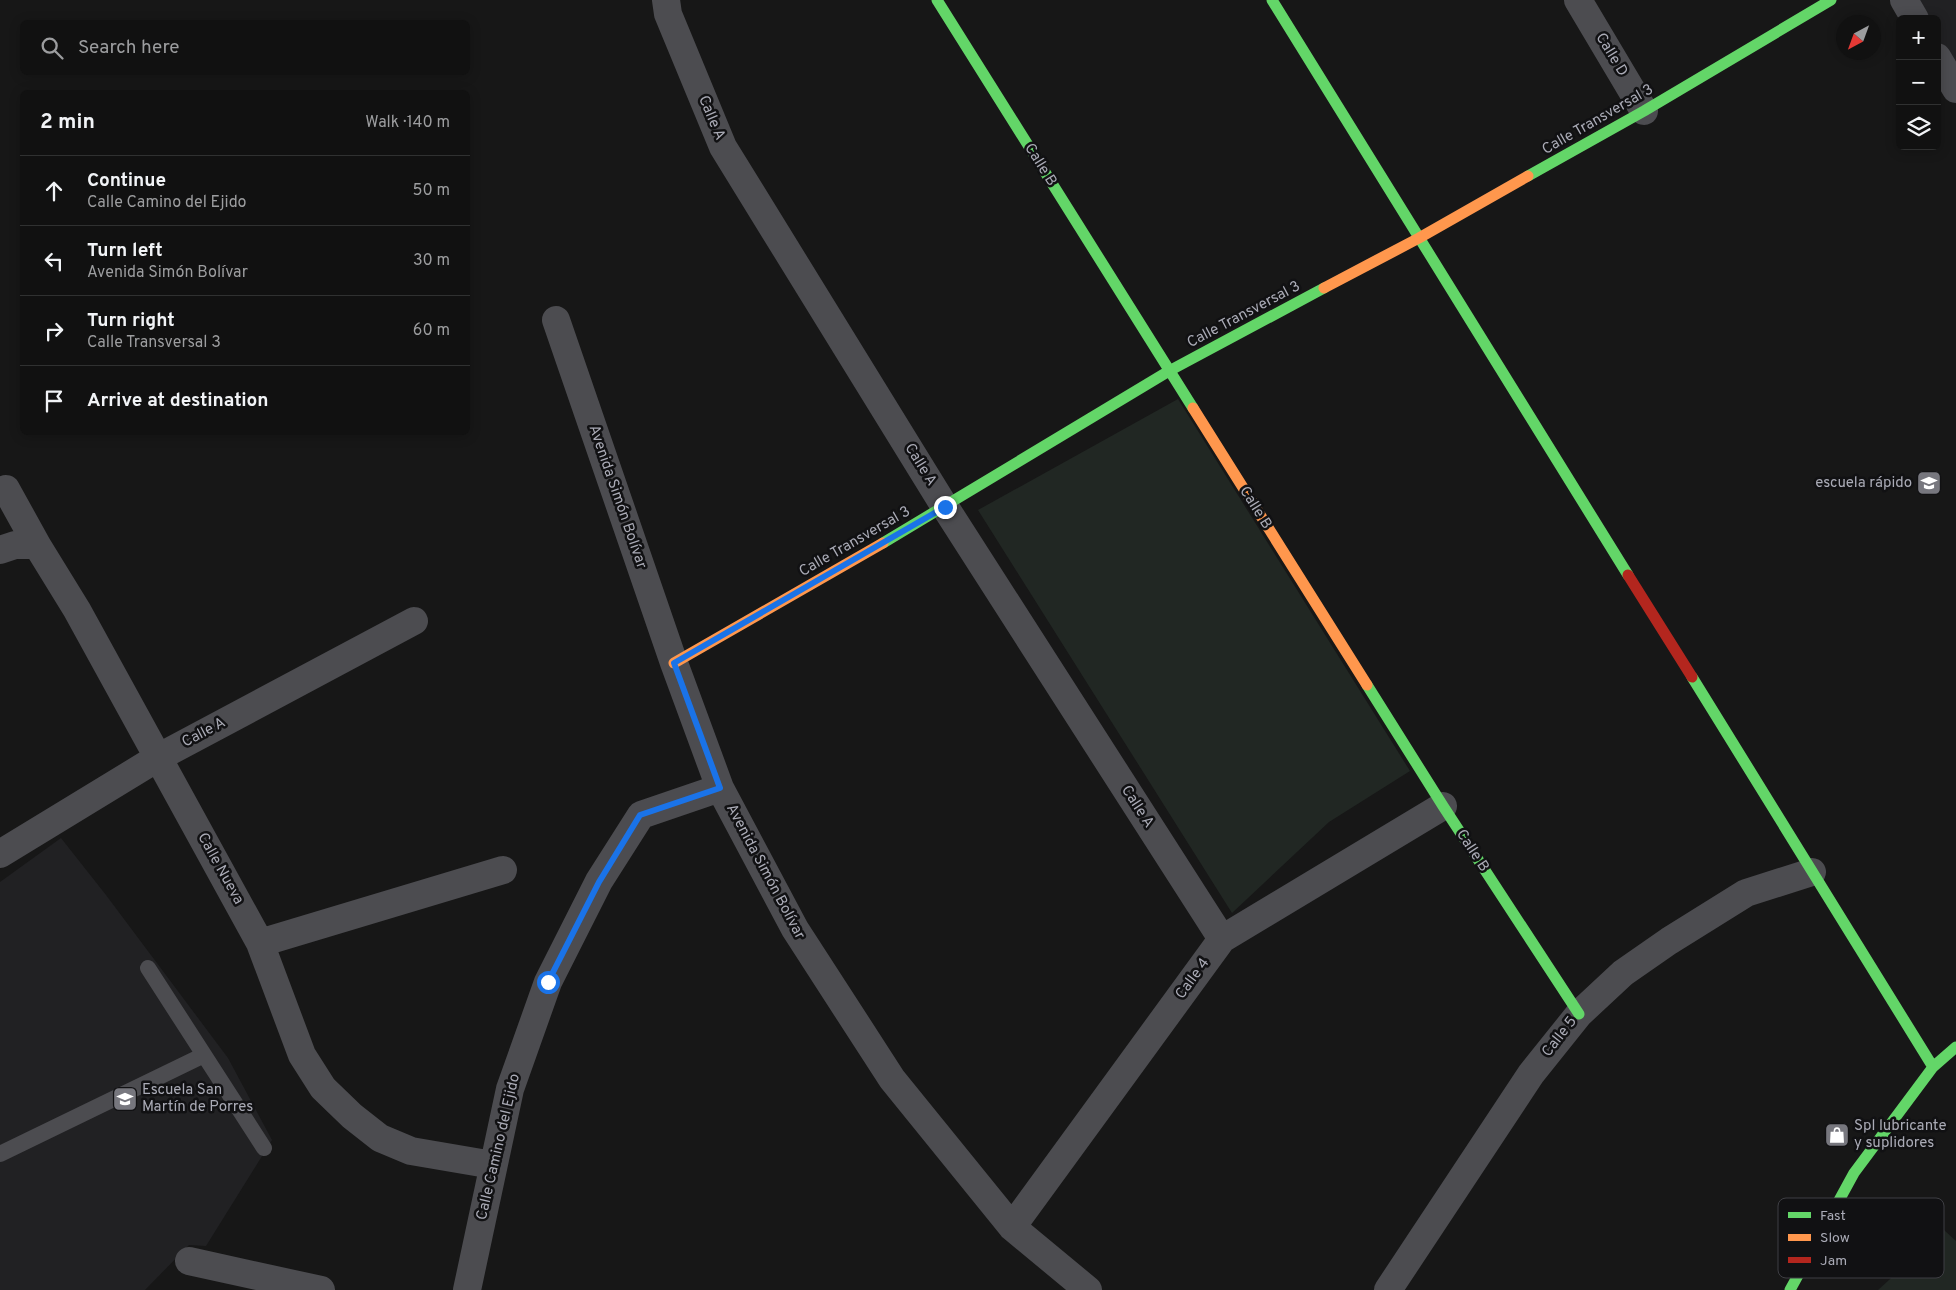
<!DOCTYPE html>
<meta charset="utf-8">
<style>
:root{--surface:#111;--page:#1e1f1f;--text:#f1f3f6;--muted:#9c9d9f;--line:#303131}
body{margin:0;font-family:Overpass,sans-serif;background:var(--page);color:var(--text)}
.controls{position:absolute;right:15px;top:15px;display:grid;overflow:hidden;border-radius:8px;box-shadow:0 2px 12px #0003}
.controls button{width:45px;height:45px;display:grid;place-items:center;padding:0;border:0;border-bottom:1px solid var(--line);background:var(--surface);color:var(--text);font:25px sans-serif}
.compass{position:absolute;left:1836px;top:15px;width:45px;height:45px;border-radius:50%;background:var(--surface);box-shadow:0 2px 12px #0003;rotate:221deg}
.stop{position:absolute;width:15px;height:15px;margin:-11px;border:4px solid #1a73e8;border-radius:50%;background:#fff}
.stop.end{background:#1a73e8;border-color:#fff;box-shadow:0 1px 5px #0008}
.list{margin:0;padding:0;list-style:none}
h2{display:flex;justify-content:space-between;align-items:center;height:65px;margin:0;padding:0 20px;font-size:21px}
h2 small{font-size:16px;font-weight:400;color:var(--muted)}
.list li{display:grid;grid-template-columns:32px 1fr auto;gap:15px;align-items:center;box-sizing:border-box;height:70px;padding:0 20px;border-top:1px solid var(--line)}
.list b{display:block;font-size:19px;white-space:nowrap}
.list p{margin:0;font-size:16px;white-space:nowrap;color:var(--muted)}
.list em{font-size:16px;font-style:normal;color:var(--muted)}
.icon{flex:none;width:28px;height:28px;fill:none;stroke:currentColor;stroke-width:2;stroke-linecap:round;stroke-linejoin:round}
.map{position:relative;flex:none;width:1956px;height:1290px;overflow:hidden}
.search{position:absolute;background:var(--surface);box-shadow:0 2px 12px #0003;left:20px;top:20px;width:450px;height:55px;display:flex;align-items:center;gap:12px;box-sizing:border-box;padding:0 18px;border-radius:8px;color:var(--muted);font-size:19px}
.panel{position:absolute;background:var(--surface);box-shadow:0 2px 12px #0003;left:20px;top:90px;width:450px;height:345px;border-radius:8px}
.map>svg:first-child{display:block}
</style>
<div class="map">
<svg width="1956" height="1290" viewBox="0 0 1956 1290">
<rect width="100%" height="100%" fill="#171717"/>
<path fill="#212123" d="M1904,0H1956V89L1937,57V19H1915Z
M61,838L106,895L228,1058L272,1140L206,1246L189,1245L145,1290H0V882Z"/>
<path fill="#212723" d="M1178,399L1410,771L1329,822L1232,913L978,510Z
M1944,1230L1956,1241V1290H1878Z"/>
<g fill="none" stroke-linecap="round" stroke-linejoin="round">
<path stroke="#4c4c50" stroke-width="16" d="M148,968L264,1148
M0,1154L204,1055"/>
<path stroke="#4c4c50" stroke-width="28" d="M666,0L668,14L723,147L945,507L1222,939
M1578,0L1644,111
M1904,0L1915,19
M1937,57L1956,89
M556,320L674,663L720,788L795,929L892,1079L1012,1227L1088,1290
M6,489L37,545L77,610L260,943L302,1055L323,1088L352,1116L380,1138L411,1151L493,1165
M0,550L15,545H37
M0,854L159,757L414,621
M260,943L503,870
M1012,1227L1222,939L1443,806
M189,1261L321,1290
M467,1290L510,1089L548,982L599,881L641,815L720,788
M1388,1290L1531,1074L1579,1014L1623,973L1669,941L1746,893L1812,872"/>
<path stroke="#63d668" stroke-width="11" d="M937,0L1193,408
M1272,0L1628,575
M1528,176L1644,111L1831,0
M883,543L1169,371L1324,288
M1692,677L1933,1067
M1367,685L1443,806L1579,1014
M1790,1290L1854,1173L1933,1067L1956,1047"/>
<path stroke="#ff974d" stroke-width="11" d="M1324,288L1419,238L1528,176
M1193,408L1367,685
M674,663L883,543"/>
<path stroke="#b3261e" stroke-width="11" d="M1628,575L1692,677"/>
</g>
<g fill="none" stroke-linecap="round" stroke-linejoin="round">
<path stroke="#1a73e8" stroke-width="6" d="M548,982L599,882L640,815L720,788L674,663L945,507"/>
</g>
<defs>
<symbol id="school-square" viewBox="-11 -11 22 22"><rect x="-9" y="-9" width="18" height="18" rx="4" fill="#77777e" stroke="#111113"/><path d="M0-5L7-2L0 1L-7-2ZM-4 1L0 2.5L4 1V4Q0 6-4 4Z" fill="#fff"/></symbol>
<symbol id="shop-square" viewBox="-11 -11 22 22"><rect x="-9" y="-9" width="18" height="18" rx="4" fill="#77777e" stroke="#111113"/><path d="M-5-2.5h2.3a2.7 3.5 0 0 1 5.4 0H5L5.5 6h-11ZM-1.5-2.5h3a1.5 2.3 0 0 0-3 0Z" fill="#fff"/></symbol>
</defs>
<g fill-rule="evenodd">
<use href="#school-square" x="1915" y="469" width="28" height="28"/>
<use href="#school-square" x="111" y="1085" width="28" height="28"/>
<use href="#shop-square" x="1823" y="1121" width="28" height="28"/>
</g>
<g text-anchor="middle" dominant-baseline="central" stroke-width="5" stroke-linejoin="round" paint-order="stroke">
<g font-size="15" fill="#aaabb6" stroke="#111113">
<text transform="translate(1611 55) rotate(59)">Calle D</text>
<text transform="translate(711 118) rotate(67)">Calle A</text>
<text transform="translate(1598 120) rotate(-30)">Calle Transversal 3</text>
<text transform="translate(1040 165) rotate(58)">Calle B</text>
<text transform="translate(1244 315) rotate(-28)">Calle Transversal 3</text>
<text transform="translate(920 465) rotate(58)">Calle A</text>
<text transform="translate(617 497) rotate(71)">Avenida Simón Bolívar</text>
<text transform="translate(1255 508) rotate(58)">Calle B</text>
<text transform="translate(855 542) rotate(-30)">Calle Transversal 3</text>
<text transform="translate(204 733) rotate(-28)">Calle A</text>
<text transform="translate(1137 807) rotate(57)">Calle A</text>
<text transform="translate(1472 851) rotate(57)">Calle B</text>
<text transform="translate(220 869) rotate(61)">Calle Nueva</text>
<text transform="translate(765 872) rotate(62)">Avenida Simón Bolívar</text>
<text transform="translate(1193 979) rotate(-54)">Calle 4</text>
<text transform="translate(1560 1037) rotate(-52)">Calle 5</text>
<text transform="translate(499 1147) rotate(-77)">Calle Camino del Ejido</text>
</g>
<g font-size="15" fill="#aaabb6" stroke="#111113" text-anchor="start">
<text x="1912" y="483" text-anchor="end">escuela rápido</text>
<text x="142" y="1090">Escuela San<tspan x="142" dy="17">Martín de Porres</tspan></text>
<text x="1854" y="1126">Spl lubricante<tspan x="1854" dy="17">y suplidores</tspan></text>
</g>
</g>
<rect x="1778" y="1198" width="166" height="80" rx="8" fill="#111113" stroke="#3f3f44" stroke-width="1"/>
<rect x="1788" y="1212" width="23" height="6" fill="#63d668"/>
<rect x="1788" y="1234" width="23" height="7" fill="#ff974d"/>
<rect x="1788" y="1257" width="23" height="6" fill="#b3261e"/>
<g font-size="14" fill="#aaabb6">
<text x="1820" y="1220">Fast</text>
<text x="1820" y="1242">Slow</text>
<text x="1820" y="1265">Jam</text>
</g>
</svg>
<div class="controls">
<button>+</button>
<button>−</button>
<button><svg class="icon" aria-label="layers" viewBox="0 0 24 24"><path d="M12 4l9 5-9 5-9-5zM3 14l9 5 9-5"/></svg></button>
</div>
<svg class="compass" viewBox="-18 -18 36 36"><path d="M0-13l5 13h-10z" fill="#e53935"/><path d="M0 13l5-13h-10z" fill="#9c9d9f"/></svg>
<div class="stop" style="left:548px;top:982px"></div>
<div class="stop end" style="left:945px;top:507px"></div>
<div class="search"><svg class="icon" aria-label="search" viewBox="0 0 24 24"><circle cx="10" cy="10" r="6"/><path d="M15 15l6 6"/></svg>Search here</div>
<section class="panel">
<h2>2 min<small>Walk · 140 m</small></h2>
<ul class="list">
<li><svg class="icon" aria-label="ahead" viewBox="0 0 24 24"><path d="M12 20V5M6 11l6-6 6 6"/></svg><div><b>Continue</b><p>Calle Camino del Ejido</p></div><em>50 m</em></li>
<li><svg class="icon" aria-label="left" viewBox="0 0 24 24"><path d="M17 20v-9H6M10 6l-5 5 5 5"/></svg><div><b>Turn left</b><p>Avenida Simón Bolívar</p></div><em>30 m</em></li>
<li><svg class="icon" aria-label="right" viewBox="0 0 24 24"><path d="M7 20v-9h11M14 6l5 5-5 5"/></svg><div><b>Turn right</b><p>Calle Transversal 3</p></div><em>60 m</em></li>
<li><svg class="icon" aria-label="arrive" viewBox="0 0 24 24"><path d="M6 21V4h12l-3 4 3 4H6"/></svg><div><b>Arrive at destination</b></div></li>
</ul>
</section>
</div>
